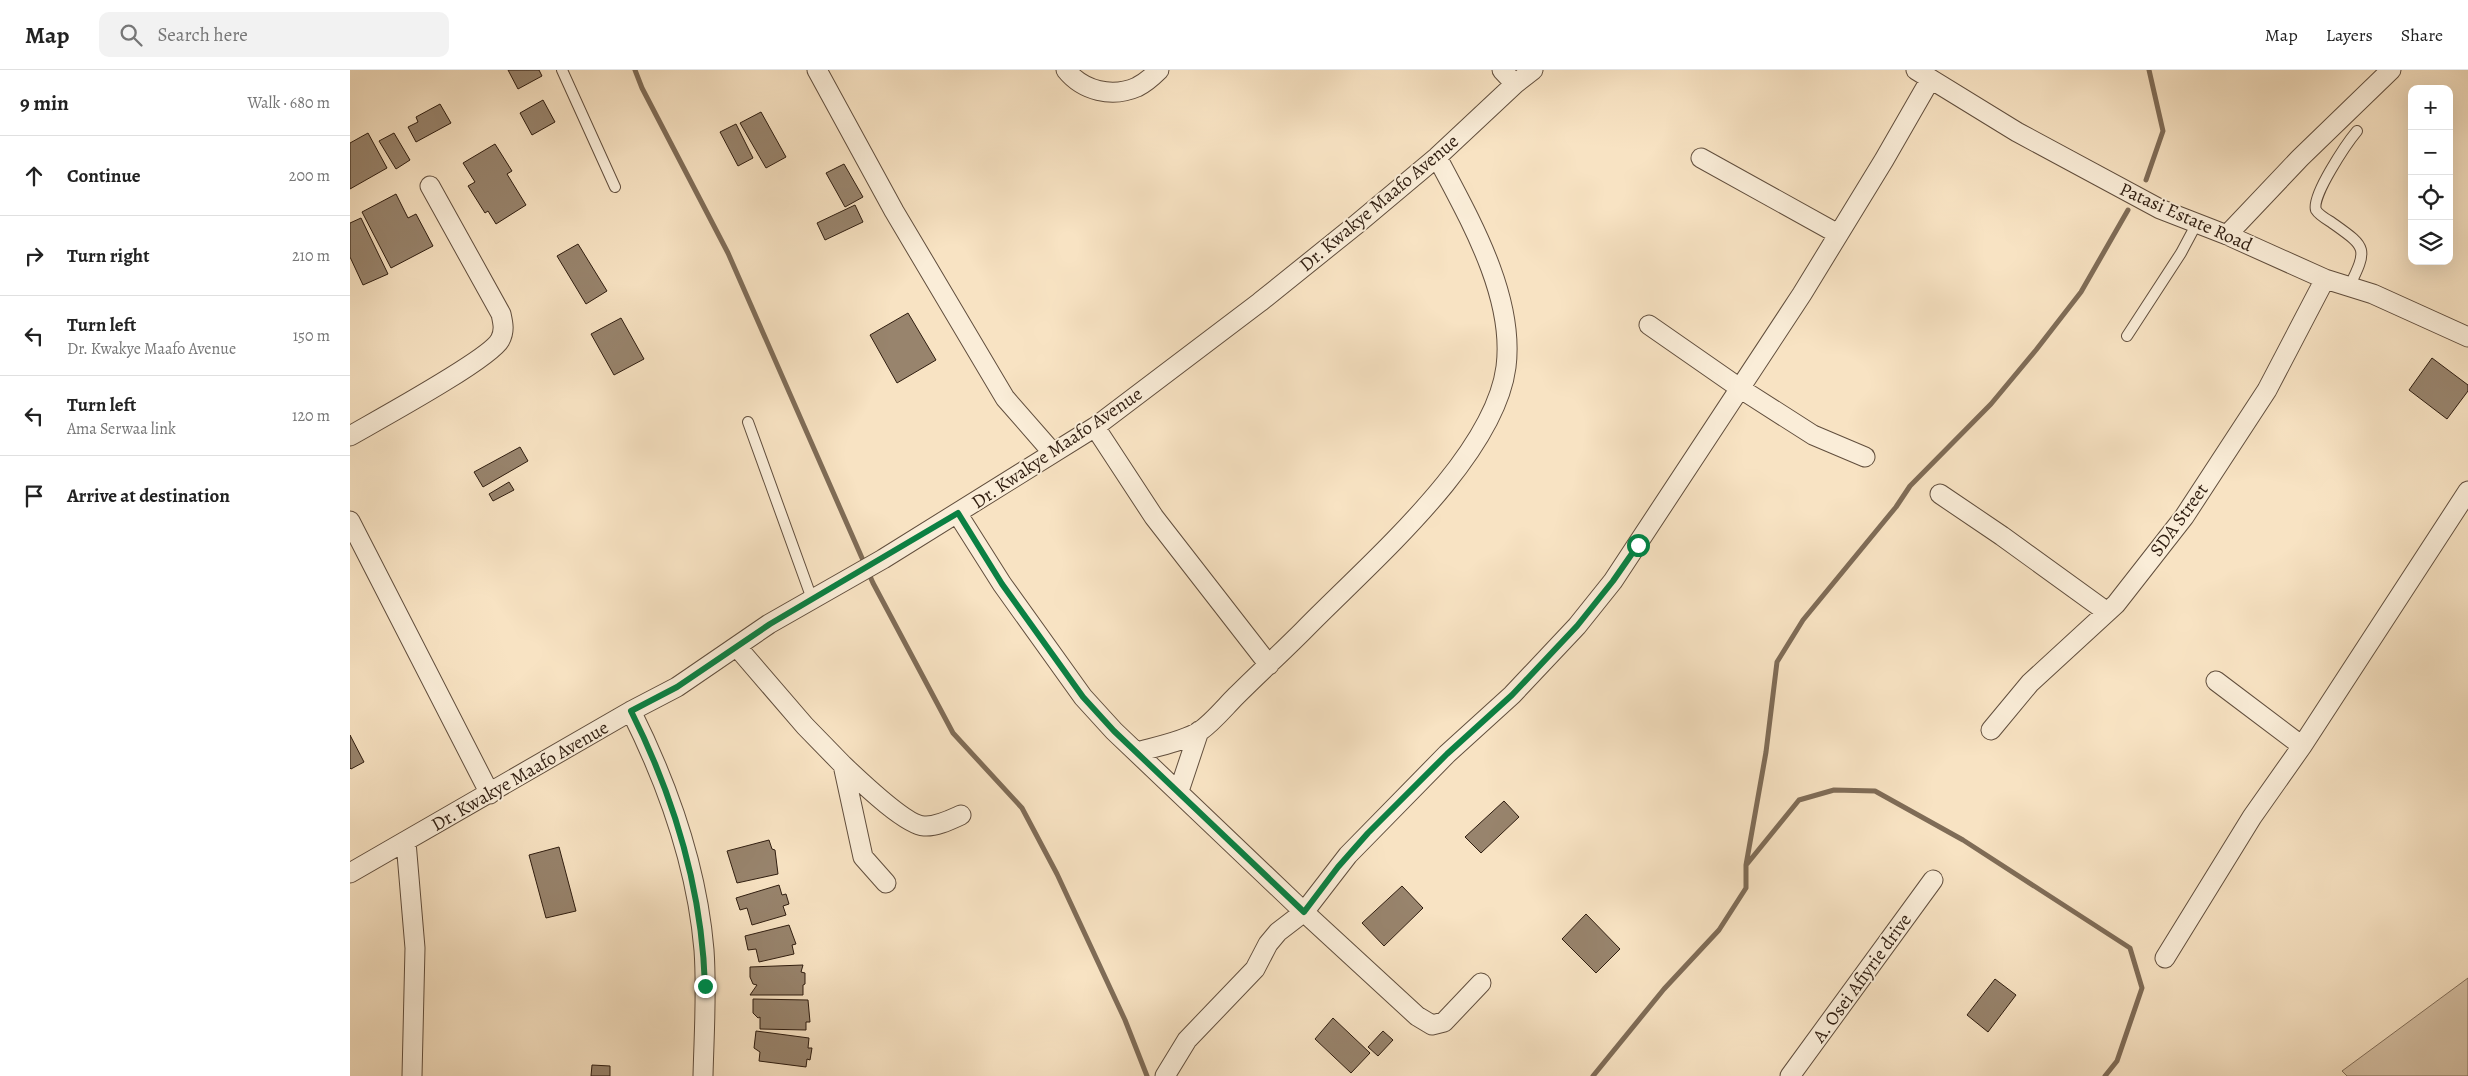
<!DOCTYPE html>
<meta charset="utf-8">
<style>
:root{--surface:#fff;--page:#f2f2f2;--text:#222;--muted:#767676;--line:#e0e0e0}
body{margin:0;font-family:Alegreya,serif;background:var(--page);color:var(--text)}
.controls{position:absolute;right:15px;top:15px;display:grid;overflow:hidden;border-radius:10px;box-shadow:0 5px 20px #0002}
.controls button{width:45px;height:45px;display:grid;place-items:center;padding:0;border:0;border-bottom:1px solid var(--line);background:var(--surface);color:var(--text);font:25px sans-serif}
.stop{position:absolute;width:15px;height:15px;margin:-11px;border:4px solid #0b8043;border-radius:50%;background:#fff}
.stop.end{background:#0b8043;border-color:#fff;box-shadow:0 1px 5px #0008}
.list{margin:0;padding:0;list-style:none}
h2{display:flex;justify-content:space-between;align-items:center;height:65px;margin:0;padding:0 20px;font-size:21px}
h2 small{font-size:16px;font-weight:400;color:var(--muted)}
.list li{display:grid;grid-template-columns:32px 1fr auto;gap:15px;align-items:center;box-sizing:border-box;height:80px;padding:0 20px;border-top:1px solid var(--line)}
.list b{display:block;font-size:19px;white-space:nowrap}
.list p{margin:0;font-size:16px;white-space:nowrap;color:var(--muted)}
.list em{font-size:16px;font-style:normal;color:var(--muted)}
.icon{flex:none;width:28px;height:28px;fill:none;stroke:currentColor;stroke-width:2;stroke-linecap:round;stroke-linejoin:round}
.map{position:relative;flex:none;width:2118px;height:1006px;overflow:hidden}
header{display:flex;align-items:center;gap:30px;box-sizing:border-box;height:70px;padding:0 25px;background:var(--surface);border-bottom:1px solid var(--line)}
header strong{font-size:24px}
nav{display:flex;gap:28px;margin-inline-start:auto;font-size:18px}
.search{width:350px;height:45px;background:var(--page);display:flex;align-items:center;gap:12px;box-sizing:border-box;padding:0 18px;border-radius:10px;color:var(--muted);font-size:19px}
main{display:flex}
aside{flex:1;background:var(--surface)}
.map>svg:first-child{display:block}
</style>
<header>
<strong>Map</strong>
<div class="search"><svg class="icon" aria-label="search" viewBox="0 0 24 24"><circle cx="10" cy="10" r="6"/><path d="M15 15l6 6"/></svg>Search here</div>
<nav><a>Map</a><a>Layers</a><a>Share</a></nav>
</header>
<main>
<aside>
<h2>9 min<small>Walk · 680 m</small></h2>
<ul class="list">
<li><svg class="icon" aria-label="ahead" viewBox="0 0 24 24"><path d="M12 20V5M6 11l6-6 6 6"/></svg><div><b>Continue</b></div><em>200 m</em></li>
<li><svg class="icon" aria-label="right" viewBox="0 0 24 24"><path d="M7 20v-9h11M14 6l5 5-5 5"/></svg><div><b>Turn right</b></div><em>210 m</em></li>
<li><svg class="icon" aria-label="left" viewBox="0 0 24 24"><path d="M17 20v-9H6M10 6l-5 5 5 5"/></svg><div><b>Turn left</b><p>Dr. Kwakye Maafo Avenue</p></div><em>150 m</em></li>
<li><svg class="icon" aria-label="left" viewBox="0 0 24 24"><path d="M17 20v-9H6M10 6l-5 5 5 5"/></svg><div><b>Turn left</b><p>Ama Serwaa link</p></div><em>120 m</em></li>
<li><svg class="icon" aria-label="arrive" viewBox="0 0 24 24"><path d="M6 21V4h12l-3 4 3 4H6"/></svg><div><b>Arrive at destination</b></div></li>
</ul>
</aside>
<div class="map">
<svg width="2118" height="1006" viewBox="0 0 2118 1006">
<rect width="100%" height="100%" fill="#f8e3c3"/>
<filter id="stains"><feTurbulence type="fractalNoise" baseFrequency=".004" numOctaves="4"/><feColorMatrix values="0 0 0 0 .2 0 0 0 0 .09 0 0 0 0 .02 0 0 0 .5 -.17"/></filter>
<radialGradient id="worn" r=".72"><stop offset=".6" stop-color="#630" stop-opacity="0"/><stop offset="1" stop-color="#630" stop-opacity=".3"/></radialGradient>
<path fill="#d6c1a5" stroke="#826f5a" d="M2118,908V1006H1997L1992,1001Z"/>
<g fill="none" stroke-linecap="round" stroke-linejoin="round">
<path stroke="#7f6c57" stroke-width="5" d="M285,0L292,18L378,183L523,513L603,663L672,738L707,804L775,950L797,1006
M1796,110L1813,61L1799,0
M1397,794L1449,730L1484,720L1525,721L1613,770L1780,878L1792,918L1767,991L1755,1006
M1243,1006L1314,919L1369,860L1396,818V795L1416,682L1427,592L1453,550L1546,437L1560,416L1641,334L1686,280L1731,222L1778,140"/>
</g>
<path fill="#98846d" stroke="#2f1d10" d="M158,0H189L192,6L168,19Z
M193,30L205,52L182,65L170,43Z
M90,34L101,53L66,72L58,57L68,52L66,47Z
M411,42L436,87L416,98L390,53Z
M386,54L403,88L388,96L370,62Z
M18,63L37,98L0,119V73Z
M44,63L60,90L46,99L29,71Z
M145,74L162,101L157,104L176,135L146,154L138,141L135,143L118,116L125,112L113,93Z
M494,94L513,127L495,137L476,103Z
M46,124L58,148L66,144L83,176L41,198L12,142Z
M505,135L513,152L475,170L467,153Z
M11,148L38,204L13,215L0,187V153Z
M228,174L257,221L236,234L207,186Z
M558,243L586,290L547,313L520,265Z
M271,248L294,289L264,305L241,264Z
M2082,288L2118,315V321L2097,349L2059,320Z
M170,377L178,391L133,417L124,402Z
M159,412L164,420L143,431L139,424Z
M0,665L14,692L1,699L0,698Z
M1154,731L1169,747L1131,783L1115,767Z
M419,770L422,779L425,780L428,804L387,813L377,781Z
M209,777L226,841L196,848L179,785Z
M429,815L432,825L436,824L439,834L433,836L436,845L402,855L397,838L390,840L386,828Z
M1052,816L1073,838L1034,876L1012,853Z
M1236,844L1270,879L1246,903L1212,869Z
M439,855L446,874L442,875L444,884L409,892L406,879L398,880L395,866Z
M453,895L451,902L455,903V914L453,915V925H400L407,915L403,914L400,907V897Z
M1645,909L1666,925L1638,962L1617,945Z
M403,929L458,930L460,952H456V960L410,959V947L408,948L403,943Z
M983,948L1020,983L1001,1003L965,969Z
M406,961L459,968L458,978H462L460,990L457,989L456,997L409,991L410,982L404,978Z
M1033,961L1043,970L1028,986L1018,977Z
M242,995L260,996V1006H241Z"/>
<g fill="none" stroke-linecap="round" stroke-linejoin="round">
<defs>
<path id="service" d="M212,0L265,117
M1999,217C2019,177 2016,177 1981,152C1976,149 1969,145 1966,140C1961,126 1997,73 2007,61
M1777,266L1831,183L1847,153
M398,352L462,529"/>
<path id="minor" d="M467,0L544,141L655,328L703,383
M716,0C733,21 762,28 787,17C795,13 803,6 809,0
M1152,0L1165,14
M1566,0L1667,62L1810,139L1877,165L1975,209L2023,224L2118,267
M1351,88L1488,164
M1877,165L1950,88L2041,0
M1299,255L1391,319L1463,365L1515,387
M745,357L804,447L919,595
M0,366C26,351 140,289 150,270C155,261 153,253 151,244L80,116
M1590,424L1652,466L1757,542
M607,443L652,514L733,627L764,661L954,842L928,862L918,874L905,899L837,970L815,1006
M0,451L140,724
M387,577L455,656L493,695L513,787L536,813
M1866,611L1952,676
M281,641C318,715 347,797 354,880C357,922 354,964 353,1006
M1641,660L1680,613L1766,534L1834,447L1917,320L1975,209
M787,682C805,677 835,671 850,661C863,652 875,637 886,626C908,604 931,583 953,561C1016,496 1144,389 1156,297C1165,226 1119,148 1087,87
M493,695C508,709 555,755 574,756C586,757 600,750 611,745
M829,721L849,661
M56,772L65,878L62,1006
M0,803L281,641L327,617L419,554L533,489L745,357L910,232L1007,154L1087,87L1165,14L1183,0
M1815,888L1902,747L1952,676L2118,421
M1131,913L1094,952L1082,955L1067,946L954,842L998,785L1097,684L1162,625L1227,556L1263,511L1452,224L1534,90L1580,10
M1440,1006L1583,810"/>
</defs>
<use href="#service" stroke="#614e3d" stroke-width="12"/>
<use href="#minor" stroke="#614e3d" stroke-width="21"/>
<use href="#service" stroke="#faedd8" stroke-width="10"/>
<use href="#minor" stroke="#faedd8" stroke-width="19"/>
</g>
<g fill="none" stroke-linecap="round" stroke-linejoin="round">
<path stroke="#0b8043" stroke-width="6" d="M355,916C352,819 324,727 281,641L327,617L420,554L608,443L652,514L733,627L764,661L954,842L988,797L1018,763L1097,684L1162,625L1227,556L1263,511L1288,475"/>
</g>
<g text-anchor="middle" dominant-baseline="central" stroke-width="4" stroke-linejoin="round" paint-order="stroke">
<g font-size="19" fill="#2f1d10" stroke="#faedd8">
<text transform="translate(1029 133) rotate(-40)">Dr. Kwakye Maafo Avenue</text>
<text transform="translate(1836 147) rotate(24)">Patasi Estate Road</text>
<text transform="translate(707 378) rotate(-34)">Dr. Kwakye Maafo Avenue</text>
<text transform="translate(1829 450) rotate(-54)">SDA Street</text>
<text transform="translate(170 706) rotate(-30)">Dr. Kwakye Maafo Avenue</text>
<text transform="translate(1512 908) rotate(-54)">A. Osei Afiyrie drive</text>
</g>
</g>
<rect width="100%" height="100%" filter="url(#stains)"/>
<rect width="100%" height="100%" fill="url(#worn)"/>
</svg>
<div class="controls">
<button>+</button>
<button>−</button>
<button><svg class="icon" aria-label="locate" viewBox="0 0 24 24"><circle cx="12" cy="12" r="6"/><path d="M12 2v4M12 18v4M2 12h4M18 12h4"/></svg></button>
<button><svg class="icon" aria-label="layers" viewBox="0 0 24 24"><path d="M12 4l9 5-9 5-9-5zM3 14l9 5 9-5"/></svg></button>
</div>
<div class="stop" style="left:1288px;top:475px"></div>
<div class="stop end" style="left:355px;top:916px"></div>
</div>
</main>
